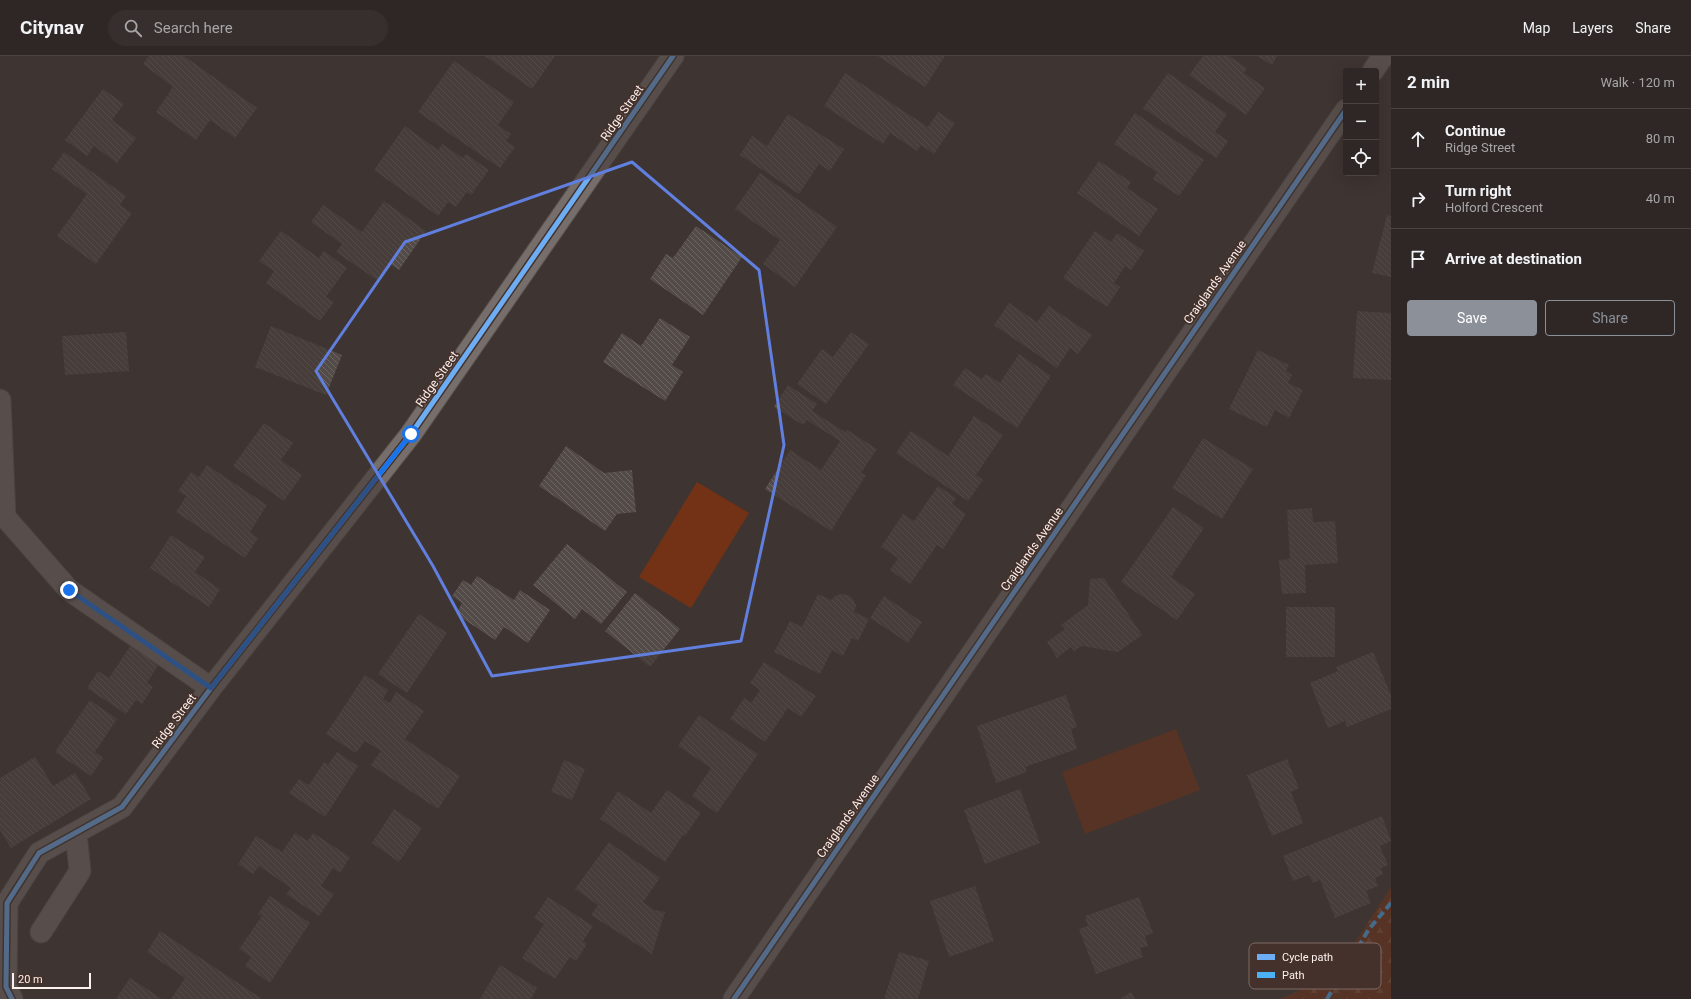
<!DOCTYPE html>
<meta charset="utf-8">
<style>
:root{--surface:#2e2725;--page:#362f2d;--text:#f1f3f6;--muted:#a7a5a7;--line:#494442;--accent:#8c9099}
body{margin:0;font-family:Roboto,sans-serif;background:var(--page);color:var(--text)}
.controls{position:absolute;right:12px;top:12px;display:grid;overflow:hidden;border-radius:4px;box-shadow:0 4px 16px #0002}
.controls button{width:36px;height:36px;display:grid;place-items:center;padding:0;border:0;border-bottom:1px solid var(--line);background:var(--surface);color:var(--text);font:20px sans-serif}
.scale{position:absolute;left:12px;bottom:10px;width:79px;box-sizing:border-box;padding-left:4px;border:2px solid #fdf1ed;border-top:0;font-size:11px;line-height:14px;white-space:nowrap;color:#fdf1ed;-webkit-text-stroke:3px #44312b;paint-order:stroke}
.stop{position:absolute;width:12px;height:12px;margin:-9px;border:3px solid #1a73e8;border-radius:50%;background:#fff}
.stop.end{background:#1a73e8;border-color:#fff;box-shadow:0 1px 4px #0008}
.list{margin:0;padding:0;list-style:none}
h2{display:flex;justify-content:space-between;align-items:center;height:52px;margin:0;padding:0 16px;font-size:17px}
h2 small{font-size:13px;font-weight:400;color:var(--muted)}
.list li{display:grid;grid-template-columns:26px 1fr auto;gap:12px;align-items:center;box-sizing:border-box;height:60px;padding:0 16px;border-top:1px solid var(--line)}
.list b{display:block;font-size:15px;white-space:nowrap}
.list p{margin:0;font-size:13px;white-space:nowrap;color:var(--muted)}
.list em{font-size:13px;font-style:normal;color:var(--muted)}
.actions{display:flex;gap:8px;padding:12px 16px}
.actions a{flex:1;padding:9px 0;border:1px solid var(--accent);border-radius:4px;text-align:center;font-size:14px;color:var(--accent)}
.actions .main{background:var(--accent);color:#fff}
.icon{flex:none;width:22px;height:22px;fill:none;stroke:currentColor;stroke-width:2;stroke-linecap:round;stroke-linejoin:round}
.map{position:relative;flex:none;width:1391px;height:943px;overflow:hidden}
header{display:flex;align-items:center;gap:24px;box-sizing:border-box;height:56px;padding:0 20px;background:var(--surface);border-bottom:1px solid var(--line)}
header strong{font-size:19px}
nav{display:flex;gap:22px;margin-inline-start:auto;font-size:14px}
.search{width:280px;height:36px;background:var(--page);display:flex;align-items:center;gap:10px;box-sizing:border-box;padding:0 14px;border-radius:22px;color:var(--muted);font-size:15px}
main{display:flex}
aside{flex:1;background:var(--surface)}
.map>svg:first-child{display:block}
</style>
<header>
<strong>Citynav</strong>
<div class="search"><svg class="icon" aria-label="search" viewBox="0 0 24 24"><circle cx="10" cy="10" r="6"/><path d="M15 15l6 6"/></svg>Search here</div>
<nav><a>Map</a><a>Layers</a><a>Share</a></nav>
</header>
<main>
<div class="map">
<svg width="1391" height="943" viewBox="0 0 1391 943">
<defs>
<pattern id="forest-firs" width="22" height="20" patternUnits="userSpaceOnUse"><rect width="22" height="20" fill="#733216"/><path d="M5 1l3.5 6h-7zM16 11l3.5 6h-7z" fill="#885038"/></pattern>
<pattern id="building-back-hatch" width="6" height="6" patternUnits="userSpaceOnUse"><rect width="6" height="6" fill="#534b48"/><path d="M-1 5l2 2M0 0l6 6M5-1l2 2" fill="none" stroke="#6d6563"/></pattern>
</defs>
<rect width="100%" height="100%" fill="#3e3431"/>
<path fill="url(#forest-firs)" d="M1391,831V943H1280L1334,919Z"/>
<path fill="#733216" d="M697,426L749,457L691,552L639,521Z
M1176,673L1200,734L1085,778L1062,716Z"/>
<path fill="url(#building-back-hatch)" d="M149,0H184L257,52L235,82L210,64L196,84L156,56L173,31L143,8Z
M485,0H555L532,33Z
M878,0H945L925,31Z
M1203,0H1229L1247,12L1244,17L1265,32L1246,59L1189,19Z
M1257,0H1277L1272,9Z
M454,5L514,46L498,69L511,78L506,85L515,91L500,112L418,56Z
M845,17L928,71L938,56L955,67L934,98L921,89L917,95L890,77L883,88L824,50Z
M1168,17L1227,58L1215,76L1228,85L1216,102L1143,52Z
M103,33L124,48L112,64L136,82L117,107L94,90L87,100L65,84Z
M1135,57L1204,104L1179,140L1153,123L1157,116L1114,88Z
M788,58L844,93L830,115L819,108L799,138L740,99L752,80L767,90Z
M405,70L438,94L442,88L463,102L466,98L489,114L471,139L467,136L456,151L448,146L438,160L374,114Z
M64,96L126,140L120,149L132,157L96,208L57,180L87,138L52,113Z
M1099,105L1131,126L1127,132L1158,153L1139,180L1077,137Z
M760,117L837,171L795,231L763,208L780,184L735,153Z
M384,145L426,175L399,214L389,207L377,224L336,196L342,188L311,166L323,149L362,176Z
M1387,159L1391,160V221L1372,217Z
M696,170L742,201L703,259L650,223L666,198L673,202Z
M281,175L319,202L324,195L347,212L326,241L334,246L320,265L266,227L274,215L259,205Z
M1095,175L1111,186L1117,177L1144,195L1131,214L1125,210L1114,227L1120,231L1107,251L1063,222Z
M1009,247L1037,266L1049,250L1092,279L1078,298L1070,292L1057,312L994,269Z
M1357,255L1391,257V324L1353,322Z
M660,262L690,281L672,309L683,316L665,345L603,306L622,277L641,290Z
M271,270L342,299L326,339L255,311Z
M126,276L129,315L65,319L62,280Z
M851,276L869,288L826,348L797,328L822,293L833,301Z
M1258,294L1289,309L1286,315L1292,319L1288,327L1303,334L1289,362L1275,354L1267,371L1229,353Z
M1019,298L1051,320L1017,372L953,329L965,312L982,323L986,318L1000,327Z
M788,329L817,348L812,355L845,376L847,374L877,393L861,417L866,419L831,475L765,433L790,394L821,414L840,385L807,364L803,369L774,351Z
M974,360L1003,379L976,419L983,424L968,445L896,397L911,375L948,400Z
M264,367L293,387L281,404L302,419L284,445L233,410Z
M1203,382L1253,413L1222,463L1172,432Z
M566,390L604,417L632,414L636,456L617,458L605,475L539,430Z
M207,409L267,449L250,476L258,482L245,502L176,456L186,440L178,435L191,416L199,421Z
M938,430L956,442L952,448L966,458L943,493L937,489L910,528L890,514L898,502L881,491L903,458L914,465Z
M1173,451L1204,472L1171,521L1195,538L1177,564L1121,526Z
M1312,452L1313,466L1335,465L1338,507L1305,509L1306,537L1282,538L1279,504L1290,503L1287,454Z
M171,479L205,501L195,516L220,533L209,551L150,512Z
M567,488L627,536L601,568L582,553L575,563L533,529Z
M477,520L514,544L520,534L550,554L528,587L504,571L495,584L456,558L462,547L452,540L463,524L471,529Z
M1104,522L1142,579L1118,596L1082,590L1074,595L1071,591L1057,602L1047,586L1065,573L1061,569L1088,549L1090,523Z
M635,537L680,573L650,611L605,575Z
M818,538L831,544L835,540L841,538L848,539L853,543L856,550L854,556L869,563L858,585L852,582L843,600L832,594L820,618L774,596L790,565L802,571Z
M884,540L922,566L908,587L870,562Z
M1286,551H1335V601H1286Z
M419,558L447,577L407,637L378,618Z
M131,589L159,608L147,627L153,631L142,648L136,644L126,658L87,632L98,615L109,622Z
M1373,596L1391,639V653L1347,671L1345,665L1328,672L1310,627L1338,615L1336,611Z
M764,606L816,640L801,661L788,652L765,686L730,663L744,642L751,647L760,634L750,627Z
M365,619L388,634L383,643L390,647L396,636L424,655L405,683L460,720L438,753L371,709L381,695L365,685L356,697L326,678Z
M1066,639L1077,671L1071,673L1077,693L1025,711L1027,716L996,727L977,670Z
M90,644L117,663L95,696L103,702L91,720L55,696Z
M699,659L758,698L717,757L692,740L711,712L678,690Z
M337,696L358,710L325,761L289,737L299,723L309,729L324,706L328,709Z
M35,701L53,730L75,717L91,743L11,792L0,774V722Z
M1287,703L1299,732L1291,736L1303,767L1272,780L1247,719Z
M564,704L585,713L572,744L551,736Z
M1020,733L1040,787L985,808L964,754Z
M667,734L701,757L685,780L683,779L665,806L600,763L618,735L651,757Z
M394,753L422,772L399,806L372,787Z
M1382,760L1391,785L1380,790L1388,809L1381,812L1383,818L1375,822L1378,830L1366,835L1371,847L1335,862L1320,824L1313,827L1309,819L1293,825L1283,800Z
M295,777L308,785L313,777L350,801L340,817L333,812L321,830L334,838L319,860L286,838L291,832L259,810L253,818L238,808L256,780L282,796Z
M609,786L660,822L643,846L654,854L665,856L652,898L591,859L598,849L575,833Z
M975,830L994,885L949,901L930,845Z
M270,840L310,867L270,927L245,910L251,901L239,893L262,860L258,858Z
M548,841L593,870L583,885L587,888L576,905L570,901L555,923L522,902L544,868L534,862Z
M1139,841L1153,877L1145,880L1148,890L1140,892L1143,901L1096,918L1079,873L1088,870L1085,860Z
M160,875L262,943H171L185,922L147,896Z
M899,896L929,905L918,943H884Z
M500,909L537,932L531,943H480Z
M130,922L162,943H116Z
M1131,936L1135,943H1120Z"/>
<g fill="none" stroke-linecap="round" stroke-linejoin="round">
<defs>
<path id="minor" d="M1373,15L1383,0
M0,344L5,461L69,534L211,632
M41,876L80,815L76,778
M12,943L6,931L7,847L39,797L122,751L211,632L411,378L673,0
M734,943L1346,54"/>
</defs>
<use href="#minor" stroke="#5c5350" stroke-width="23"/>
<use href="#minor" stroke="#766e6b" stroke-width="21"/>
<path stroke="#4cb0f7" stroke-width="4" stroke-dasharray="8 4" stroke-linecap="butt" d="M1327,943L1369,873L1391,847"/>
<defs>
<path id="cycleway" d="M12,943L6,931L7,847L39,797L122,751L211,632L411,378L673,0
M734,943L1346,54"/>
</defs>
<use href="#cycleway" stroke="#44312b" stroke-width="8"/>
<use href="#cycleway" stroke="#6dadf4" stroke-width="5"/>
</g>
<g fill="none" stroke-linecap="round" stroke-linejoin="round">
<path stroke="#1a73e8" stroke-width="5" d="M69,534L211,632L411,378"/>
</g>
<path d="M0 0H1391V943H0ZM632,106L759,214L784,389L741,585L492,620L433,510L316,315L405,186Z" fill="#3e3431" fill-opacity=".55" fill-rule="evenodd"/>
<path fill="none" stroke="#607fde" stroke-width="3" stroke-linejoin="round" d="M632,106L759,214L784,389L741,585L492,620L433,510L316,315L405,186Z"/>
<g text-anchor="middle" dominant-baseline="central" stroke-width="3.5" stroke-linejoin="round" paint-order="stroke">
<g font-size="12" fill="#fdf1ed" stroke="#44312b">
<text transform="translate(622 57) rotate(-55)">Ridge Street</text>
<text transform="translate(1215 226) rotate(-55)">Craiglands Avenue</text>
<text transform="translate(437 323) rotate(-55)">Ridge Street</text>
<text transform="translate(1032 493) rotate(-55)">Craiglands Avenue</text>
<text transform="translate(174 665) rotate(-53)">Ridge Street</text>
<text transform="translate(848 760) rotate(-55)">Craiglands Avenue</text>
</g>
</g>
<rect x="1249" y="887" width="132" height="46" rx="6" fill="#44312b" stroke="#7c6b65" stroke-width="1"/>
<rect x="1257" y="898" width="18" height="6" fill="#6dadf4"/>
<rect x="1257" y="916" width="18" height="6" fill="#4cb0f7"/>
<g font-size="11" fill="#fdf1ed">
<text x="1282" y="905">Cycle path</text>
<text x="1282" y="923">Path</text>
</g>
</svg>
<div class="controls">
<button>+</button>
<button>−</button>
<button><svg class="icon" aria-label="locate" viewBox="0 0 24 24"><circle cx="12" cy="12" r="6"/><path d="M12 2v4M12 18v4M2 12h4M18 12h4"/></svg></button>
</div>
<div class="scale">20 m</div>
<div class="stop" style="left:411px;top:378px"></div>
<div class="stop end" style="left:69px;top:534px"></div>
</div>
<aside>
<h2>2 min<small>Walk · 120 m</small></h2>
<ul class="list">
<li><svg class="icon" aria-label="ahead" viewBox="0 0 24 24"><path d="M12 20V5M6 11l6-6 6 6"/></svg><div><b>Continue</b><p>Ridge Street</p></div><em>80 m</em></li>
<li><svg class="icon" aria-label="right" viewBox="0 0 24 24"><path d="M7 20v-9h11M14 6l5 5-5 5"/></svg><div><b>Turn right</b><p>Holford Crescent</p></div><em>40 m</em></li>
<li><svg class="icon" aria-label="arrive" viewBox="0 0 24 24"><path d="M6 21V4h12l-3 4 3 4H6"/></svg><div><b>Arrive at destination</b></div></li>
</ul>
<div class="actions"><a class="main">Save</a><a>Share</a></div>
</aside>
</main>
